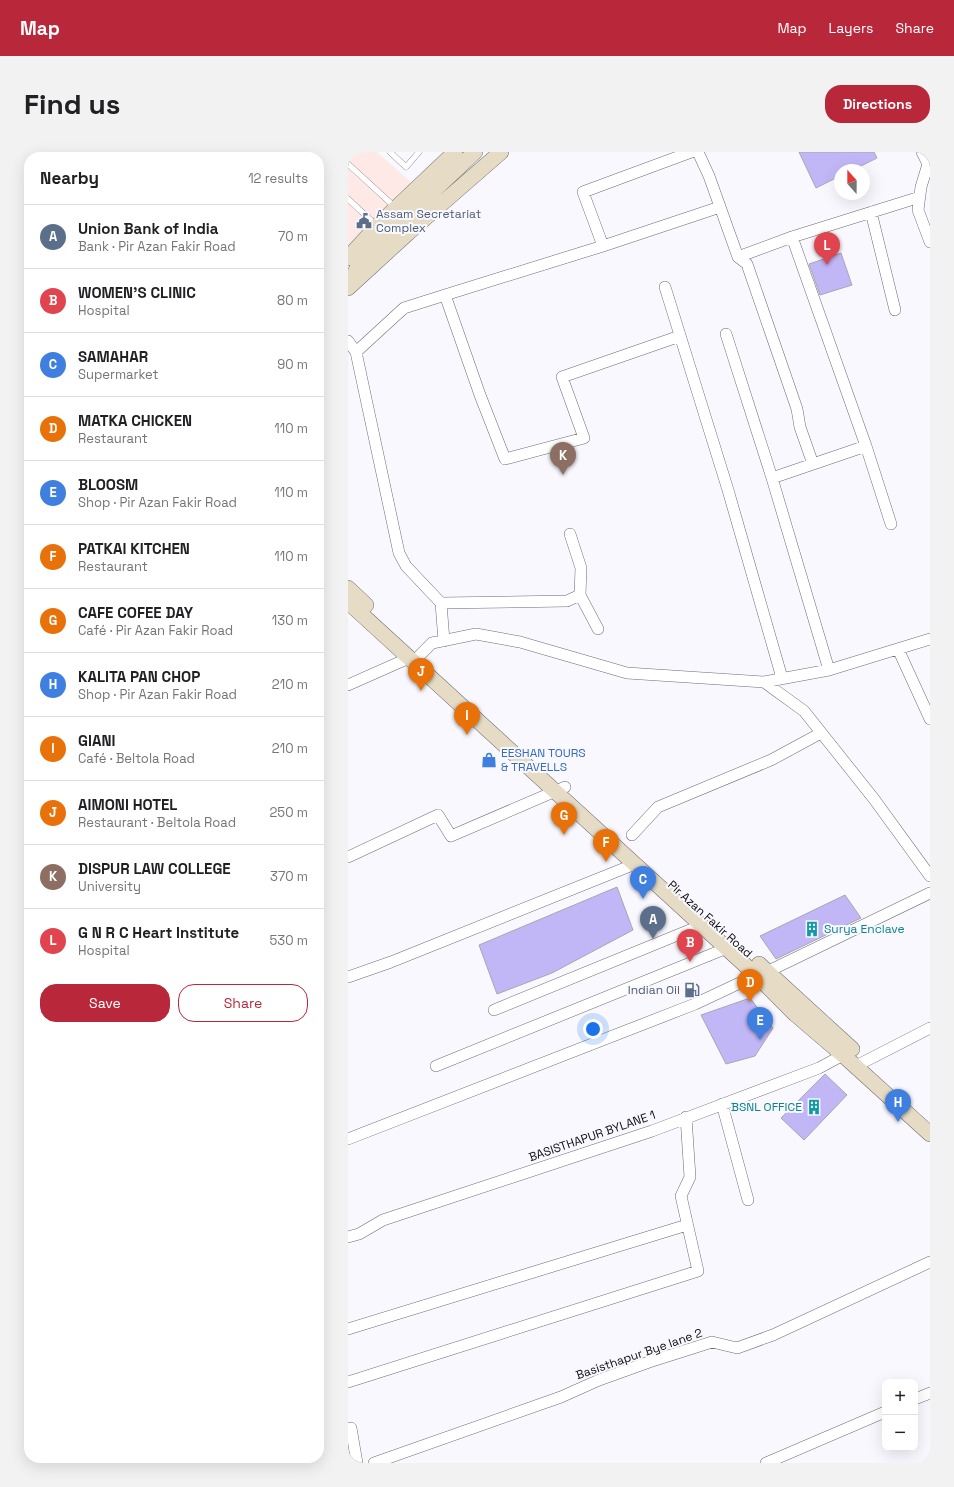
<!DOCTYPE html>
<meta charset="utf-8">
<style>
:root{--surface:#fff;--page:#f2f2f2;--text:#202124;--muted:#757577;--line:#e0e0e0;--accent:#b9283a}
body{margin:0;font-family:"Space Grotesk",sans-serif;background:var(--page);color:var(--text)}
.controls{position:absolute;right:12px;bottom:12px;display:grid;overflow:hidden;border-radius:8px;box-shadow:0 4px 16px #0002}
.controls button{width:36px;height:36px;display:grid;place-items:center;padding:0;border:0;border-bottom:1px solid var(--line);background:var(--surface);color:var(--text);font:20px sans-serif}
.compass{position:absolute;left:486px;top:12px;width:36px;height:36px;border-radius:50%;background:var(--surface);box-shadow:0 4px 16px #0002;rotate:339deg}
.you{position:absolute;left:245px;top:877px;width:14px;height:14px;margin:-10px;border:3px solid #fff;border-radius:50%;background:#1a73e8;box-shadow:0 0 0 6px #1a73e833}
.badge{display:grid;place-items:center;width:26px;height:26px;border-radius:50%;background:var(--accent);color:#fff;font-size:13px;font-weight:700}
.pin{position:absolute;translate:-50% -33px;filter:drop-shadow(0 1px 2px #0008)}
.pin::after{content:'';position:absolute;top:21px;width:14px;height:12px;background:inherit;clip-path:polygon(0 0,100% 0,50% 100%)}
.list{margin:0;padding:0;list-style:none}
h2{display:flex;justify-content:space-between;align-items:center;height:52px;margin:0;padding:0 16px;font-size:17px}
h2 small{font-size:13px;font-weight:400;color:var(--muted)}
.list li{display:grid;grid-template-columns:26px 1fr auto;gap:12px;align-items:center;box-sizing:border-box;height:64px;padding:0 16px;border-top:1px solid var(--line)}
.list b{display:block;font-size:15px;white-space:nowrap}
.list p{margin:0;font-size:13px;white-space:nowrap;color:var(--muted)}
.list em{font-size:13px;font-style:normal;color:var(--muted)}
.actions{display:flex;gap:8px;padding:12px 16px}
.actions a{flex:1;padding:9px 0;border:1px solid var(--accent);border-radius:16px;text-align:center;font-size:14px;color:var(--accent)}
.actions .main{background:var(--accent);color:#fff}
.map{position:relative;flex:none;width:582px;height:1311px;overflow:hidden;border-radius:16px}
header{display:flex;align-items:center;gap:24px;box-sizing:border-box;height:56px;padding:0 20px;background:var(--accent);color:#fff}
header strong{font-size:19px}
nav{display:flex;gap:22px;margin-inline-start:auto;font-size:14px}
.intro{display:flex;align-items:center;justify-content:space-between;box-sizing:border-box;height:96px;padding:0 24px}
h1{margin:0;font-size:28px}
.button{padding:10px 18px;border-radius:16px;background:var(--accent);color:#fff;font-size:14px;font-weight:700}
main{display:flex;gap:24px;padding:0 24px}
aside{flex:1;background:var(--surface);border-radius:16px;box-shadow:0 4px 16px #0002}
.map>svg:first-child{display:block}
</style>
<header>
<strong>Map</strong>
<nav><a>Map</a><a>Layers</a><a>Share</a></nav>
</header>
<div class="intro"><h1>Find us</h1><a class="button">Directions</a></div>
<main>
<aside>
<h2>Nearby<small>12 results</small></h2>
<ul class="list">
<li><span class="badge" style="background:#5c6f8a">A</span><div><b>Union Bank of India</b><p>Bank · Pir Azan Fakir Road</p></div><em>70 m</em></li>
<li><span class="badge" style="background:#e0444e">B</span><div><b>WOMEN'S CLINIC</b><p>Hospital</p></div><em>80 m</em></li>
<li><span class="badge" style="background:#3f7fe0">C</span><div><b>SAMAHAR</b><p>Supermarket</p></div><em>90 m</em></li>
<li><span class="badge" style="background:#e8710a">D</span><div><b>MATKA CHICKEN</b><p>Restaurant</p></div><em>110 m</em></li>
<li><span class="badge" style="background:#3f7fe0">E</span><div><b>BLOOSM</b><p>Shop · Pir Azan Fakir Road</p></div><em>110 m</em></li>
<li><span class="badge" style="background:#e8710a">F</span><div><b>PATKAI KITCHEN</b><p>Restaurant</p></div><em>110 m</em></li>
<li><span class="badge" style="background:#e8710a">G</span><div><b>CAFE COFEE DAY</b><p>Café · Pir Azan Fakir Road</p></div><em>130 m</em></li>
<li><span class="badge" style="background:#3f7fe0">H</span><div><b>KALITA PAN CHOP</b><p>Shop · Pir Azan Fakir Road</p></div><em>210 m</em></li>
<li><span class="badge" style="background:#e8710a">I</span><div><b>GIANI</b><p>Café · Beltola Road</p></div><em>210 m</em></li>
<li><span class="badge" style="background:#e8710a">J</span><div><b>AIMONI HOTEL</b><p>Restaurant · Beltola Road</p></div><em>250 m</em></li>
<li><span class="badge" style="background:#8d6e63">K</span><div><b>DISPUR LAW COLLEGE</b><p>University</p></div><em>370 m</em></li>
<li><span class="badge" style="background:#e0444e">L</span><div><b>G N R C Heart Institute</b><p>Hospital</p></div><em>530 m</em></li>
</ul>
<div class="actions"><a class="main">Save</a><a>Share</a></div>
</aside>
<div class="map">
<svg width="582" height="1311" viewBox="0 0 582 1311">
<rect width="100%" height="100%" fill="#f8f8fe"/>
<path fill="#ffe9e7" d="M0,0H29L66,33L0,104Z"/>
<path fill="#c1b7f7" stroke="#a8a7af" d="M451,0H526L529,6L505,18H492V24L468,36Z
M493,101L504,133L472,143L461,112Z
M269,735L285,778L204,821L149,842L131,793Z
M497,743L513,766L428,807L412,784Z
M402,846L425,876L407,904L378,912L353,863Z
M477,922L499,943L456,988L433,966Z"/>
<g fill="none" stroke-linecap="round" stroke-linejoin="round">
<defs>
<path id="service" d="M42,0L58,15L71,0
M0,12L47,55
M0,47L28,73"/>
<path id="minor" d="M350,0L361,24L390,105L399,112L449,257L452,275L465,312
M574,0L580,12L573,35L570,58L582,90
M523,60L547,158
M444,85L518,294L543,372
M255,94L235,40L343,0
M390,105L444,85L572,45
M317,135L380,338L434,526
M97,143L255,94L372,55
M378,182L424,326L481,518
M0,189L8,200L56,156L97,143L132,243L157,307L236,286L214,225L332,184
M8,200L51,401L58,414L93,451L96,489
M424,326L518,294
M232,443L250,477
M93,451L219,449L232,443L233,416L222,382
M550,497L582,567
M72,503L84,491L128,482L172,490L279,521L416,530L481,518L582,487
M416,530L456,559L526,647L582,724
M0,533L61,506
M284,683L310,655L423,608L473,581
M0,705L90,663L103,684L217,635
M0,825L43,810L287,712
M146,858L354,773
M88,914L379,796
M508,914L582,876
M374,952L400,1048
M0,987L347,852L398,828L429,815L582,741
M0,1085L11,1082L35,1068L304,979L471,916L495,903
M0,1177L339,1073
M0,1230L350,1119L333,1044L342,1025L338,965
M567,1247L582,1241
M0,1277L3,1276L9,1311
M26,1311L213,1245L251,1228L301,1210L364,1190L389,1196L425,1183L582,1110
M418,1311L537,1260"/>
<path id="secondary" d="M0,106L29,74L107,0
M3,129L12,110L64,59L127,0
M0,136L60,81L153,0
M0,436L18,453
M0,450L409,824L447,862L495,903L582,982
M411,812L504,897"/>
</defs>
<use href="#service" stroke="#6d6c73" stroke-width="6"/>
<use href="#minor" stroke="#6d6c73" stroke-width="12"/>
<use href="#secondary" stroke="#6d6c73" stroke-width="16"/>
<use href="#service" stroke="#fff" stroke-width="5.5"/>
<use href="#minor" stroke="#fff" stroke-width="11"/>
<use href="#secondary" stroke="#e6dcc6" stroke-width="15"/>
</g>
<defs>
<symbol id="civic-bare" viewBox="-9 -9 18 18"><path d="M-.6-6.5H3V-4.5H.6V-3L4-1V1h2V6H-6V1h2V-1L-.6-3ZM-1.2 2.5V6h2.4V2.5Z" fill="#5c6f8a" stroke="#f8f8fe" stroke-width="2.5" paint-order="stroke"/></symbol>
<symbol id="shop-bare" viewBox="-9 -9 18 18"><path d="M-5-2.5h2.3a2.7 3.5 0 0 1 5.4 0H5L5.5 6h-11ZM-1.5-2.5h3a1.5 2.3 0 0 0-3 0Z" fill="#3f7fe0" stroke="#f8f8fe" stroke-width="2.5" paint-order="stroke"/></symbol>
<symbol id="building-bare" viewBox="-9 -9 18 18"><path d="M-4-6H4V6H1V3H-1V6H-4ZM-2.5-4.3h1.7v1.8h-1.7ZM.8-4.3h1.7v1.8H.8ZM-2.5-1h1.7V.8h-1.7ZM.8-1h1.7V.8H.8Z" fill="#0f9aa8" stroke="#f8f8fe" stroke-width="2.5" paint-order="stroke"/></symbol>
<symbol id="fuel-bare" viewBox="-9 -9 18 18"><path d="M-5.5-6h7V0h2V4h1.3V-2.5L3-4.5l.8-.8L6-3V5H2.5V1h-1V6h-7ZM-4.2-4.7v3.2H.2V-4.7Z" fill="#5c6f8a" stroke="#f8f8fe" stroke-width="2.5" paint-order="stroke"/></symbol>
</defs>
<g fill-rule="evenodd">
<use href="#civic-bare" x="5" y="58" width="22" height="22"/>
<use href="#shop-bare" x="130" y="597" width="22" height="22"/>
<use href="#building-bare" x="453" y="766" width="22" height="22"/>
<use href="#fuel-bare" x="333" y="827" width="22" height="22"/>
<use href="#building-bare" x="455" y="944" width="22" height="22"/>
</g>
<g text-anchor="middle" dominant-baseline="central" stroke-width="4" stroke-linejoin="round" paint-order="stroke">
<g font-size="12" fill="#4e5e75" stroke="#f8f8fe" text-anchor="start">
<text x="28" y="62">Assam Secretariat<tspan x="28" dy="14">Complex</tspan></text>
<text x="332" y="838" text-anchor="end">Indian Oil</text>
</g>
<g font-size="12" fill="#366cbe" stroke="#f8f8fe" text-anchor="start">
<text x="153" y="601">EESHAN TOURS<tspan x="153" dy="14">&amp; TRAVELLS</tspan></text>
</g>
<g font-size="12" fill="#0e0e10" stroke="#f8f8fe">
<text transform="translate(362 767) rotate(42)">Pir Azan Fakir Road</text>
<text transform="translate(244 984) rotate(-19)">BASISTHAPUR BYLANE 1</text>
<text transform="translate(291 1202) rotate(-19)">Basisthapur Bye lane 2</text>
</g>
<g font-size="12" fill="#0d838f" stroke="#f8f8fe" text-anchor="start">
<text x="476" y="777">Surya Enclave</text>
<text x="454" y="955" text-anchor="end">BSNL OFFICE</text>
</g>
</g>
</svg>
<div class="controls">
<button>+</button>
<button>−</button>
</div>
<svg class="compass" viewBox="-18 -18 36 36"><path d="M0-13l5 13h-10z" fill="#e53935"/><path d="M0 13l5-13h-10z" fill="#757577"/></svg>
<div class="you"></div>
<div class="pin badge" style="left:305px;top:787px;background:#5c6f8a">A</div>
<div class="pin badge" style="left:342px;top:810px;background:#e0444e">B</div>
<div class="pin badge" style="left:295px;top:747px;background:#3f7fe0">C</div>
<div class="pin badge" style="left:402px;top:850px;background:#e8710a">D</div>
<div class="pin badge" style="left:412px;top:888px;background:#3f7fe0">E</div>
<div class="pin badge" style="left:258px;top:710px;background:#e8710a">F</div>
<div class="pin badge" style="left:216px;top:683px;background:#e8710a">G</div>
<div class="pin badge" style="left:550px;top:970px;background:#3f7fe0">H</div>
<div class="pin badge" style="left:119px;top:583px;background:#e8710a">I</div>
<div class="pin badge" style="left:73px;top:539px;background:#e8710a">J</div>
<div class="pin badge" style="left:215px;top:323px;background:#8d6e63">K</div>
<div class="pin badge" style="left:479px;top:113px;background:#e0444e">L</div>
</div>
</main>
